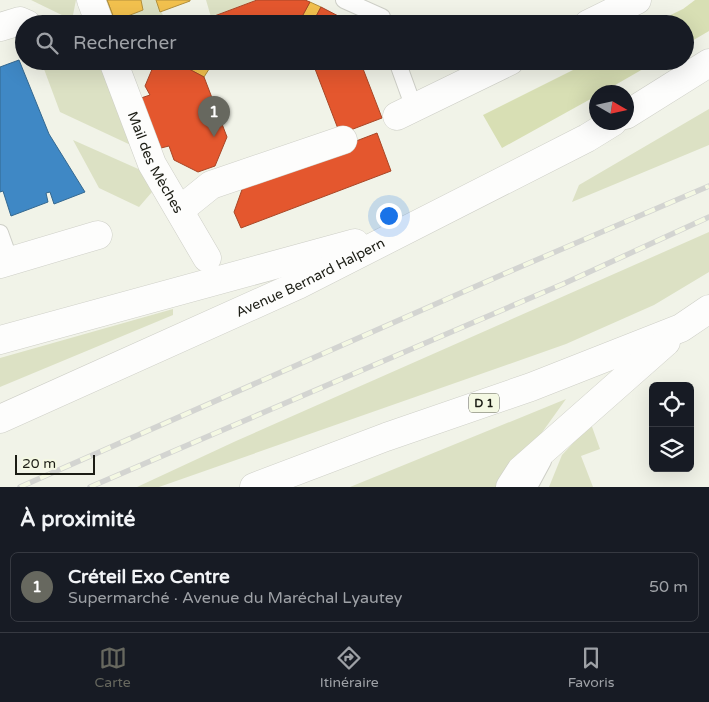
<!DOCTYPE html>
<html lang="fr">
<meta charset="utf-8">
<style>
:root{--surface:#171b24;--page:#20242c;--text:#f1f3f6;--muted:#9ea1a6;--line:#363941;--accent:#67685f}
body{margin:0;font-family:"Varela Round",sans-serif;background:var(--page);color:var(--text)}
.controls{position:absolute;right:15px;bottom:15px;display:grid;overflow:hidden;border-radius:8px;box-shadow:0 5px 20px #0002}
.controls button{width:45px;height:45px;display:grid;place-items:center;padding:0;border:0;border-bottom:1px solid var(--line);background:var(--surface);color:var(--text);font:25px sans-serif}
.compass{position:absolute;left:589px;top:85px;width:45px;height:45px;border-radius:50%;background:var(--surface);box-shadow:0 5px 20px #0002;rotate:99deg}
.scale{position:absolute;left:15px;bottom:12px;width:80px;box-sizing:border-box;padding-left:5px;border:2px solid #1c1d15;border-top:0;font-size:14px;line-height:18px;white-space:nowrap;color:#1c1d15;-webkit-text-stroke:4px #f4f8e3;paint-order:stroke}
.you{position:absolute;left:388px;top:215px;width:18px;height:18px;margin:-12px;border:4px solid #fff;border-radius:50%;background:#1a73e8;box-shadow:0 0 0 8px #1a73e833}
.badge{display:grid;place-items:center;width:32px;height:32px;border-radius:50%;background:var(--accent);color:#fff;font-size:16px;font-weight:700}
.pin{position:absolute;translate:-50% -41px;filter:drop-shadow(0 1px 2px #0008)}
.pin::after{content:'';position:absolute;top:26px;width:18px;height:15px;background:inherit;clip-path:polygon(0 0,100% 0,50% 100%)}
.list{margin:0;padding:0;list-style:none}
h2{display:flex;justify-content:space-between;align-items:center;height:65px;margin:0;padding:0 20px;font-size:21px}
h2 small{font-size:16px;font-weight:400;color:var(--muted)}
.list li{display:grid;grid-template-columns:32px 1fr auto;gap:15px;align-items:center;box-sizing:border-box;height:70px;margin:0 10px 10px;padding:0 10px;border:1px solid var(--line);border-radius:8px}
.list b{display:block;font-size:19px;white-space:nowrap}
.list p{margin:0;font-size:16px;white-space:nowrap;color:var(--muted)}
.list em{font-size:16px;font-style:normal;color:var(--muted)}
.icon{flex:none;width:28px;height:28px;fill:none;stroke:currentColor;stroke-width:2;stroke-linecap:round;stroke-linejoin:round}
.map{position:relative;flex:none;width:709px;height:487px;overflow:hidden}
.search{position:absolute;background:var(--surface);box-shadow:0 5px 20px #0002;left:15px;right:15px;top:15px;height:55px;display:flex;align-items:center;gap:12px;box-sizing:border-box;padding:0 18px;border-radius:28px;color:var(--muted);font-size:19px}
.sheet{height:145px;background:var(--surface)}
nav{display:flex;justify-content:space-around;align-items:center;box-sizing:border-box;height:70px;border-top:1px solid var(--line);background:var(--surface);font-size:14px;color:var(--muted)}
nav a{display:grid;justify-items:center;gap:2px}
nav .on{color:var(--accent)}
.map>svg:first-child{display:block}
</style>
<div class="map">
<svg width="709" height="487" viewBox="0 0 709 487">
<rect width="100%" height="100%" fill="#f1f3e8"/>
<path fill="#dce1c4" d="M31,0H76L72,20Z
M140,0H156L167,24H102L143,10Z
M206,0H257L211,17Z
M41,61H91L105,68L135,147L60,112Z
M709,109V145L572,202L579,185Z
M73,140L145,172L152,192L139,207L99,188Z
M709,232V272L654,305L566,344L159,487H137L236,441Z
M173,309V315L0,387V358Z
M566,399L503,487H350Z
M591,424L600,449L581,456L593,487H549L562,455Z"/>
<path fill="#d8dfb4" d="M695,0H709V31L685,45V24H652L683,9Z
M591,61H657L603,92H596V96L502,148L483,115Z"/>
<path fill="#f2c14e" stroke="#b2903d" d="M104,0H107L115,21L113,22Z
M107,0H141L143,10L115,21Z
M156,0H190V1L160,12Z
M310,2L321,7L312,24H298Z
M174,61H202L211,66L204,77Z"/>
<path fill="#e4572e" stroke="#a84626" d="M257,0H305L310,2L298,24H201V21Z
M321,7L344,19L346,24H312Z
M174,61L204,77L227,137L215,166L198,172L174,160L169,146L161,148L141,98L150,95L145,86L153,67Z
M202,61H224L211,66Z
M312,61H360L382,118L340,134Z
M377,133L391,171L241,228L234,212L244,184Z"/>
<path fill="#3f88c5" stroke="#346890" d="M19,60L49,134L85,192L54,204L50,192L46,193L48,202L11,216L3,191L0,192V67Z"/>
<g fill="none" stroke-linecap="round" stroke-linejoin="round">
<defs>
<path id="lane" d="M344,0L382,17L384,24
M397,61L414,108
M0,233L10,261
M529,487L543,461"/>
<g id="street">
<path d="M91,0L100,24"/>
<path d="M588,24L637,0"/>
<path d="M0,27L20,21L27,24"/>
<path id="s1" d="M113,61L152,164L207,258"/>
<path d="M397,116L510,61"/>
<path d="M180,210L211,185L343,140"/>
<path d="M0,264L98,235"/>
</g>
<g id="highway">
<path d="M626,115L709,63"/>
<path d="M0,340L355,243"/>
<path id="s2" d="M0,419L298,285L587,138L613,122"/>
<path d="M254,487L386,437L531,387L681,328L709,309"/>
<path d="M510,487L521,470L666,342"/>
</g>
</defs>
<use href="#lane" stroke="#cecfc7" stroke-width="18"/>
<use href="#street" stroke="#cecfc7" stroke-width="29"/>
<use href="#highway" stroke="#cecfc7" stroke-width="29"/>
<use href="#lane" stroke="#fdfdfc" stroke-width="16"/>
<use href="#street" stroke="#fdfdfc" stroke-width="28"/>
<use href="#highway" stroke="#fdfdfc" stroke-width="28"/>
<defs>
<path id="rail" d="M20,487L513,270L709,186
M90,487L563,284L709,217"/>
</defs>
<use href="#rail" stroke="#d3d4d1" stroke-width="5.5"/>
<use href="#rail" stroke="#f4f8e3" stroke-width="4" stroke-dasharray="11" stroke-linecap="butt"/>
</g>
<g text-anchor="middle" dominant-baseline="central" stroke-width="5" stroke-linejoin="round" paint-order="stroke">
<rect fill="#f4f8e3" stroke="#5d5f53" stroke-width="1" x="469" y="393.5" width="30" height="19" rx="4"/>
<g font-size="12" font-weight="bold" fill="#1c1d15">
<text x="484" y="403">D 1</text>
</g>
<g font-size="14" fill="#1c1d15" stroke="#f4f8e3">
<text stroke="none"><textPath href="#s1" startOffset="110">Mail des Mèches</textPath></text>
<text stroke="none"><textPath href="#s2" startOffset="341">Avenue Bernard Halpern</textPath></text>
</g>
</g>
</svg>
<div class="controls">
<button><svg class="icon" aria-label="locate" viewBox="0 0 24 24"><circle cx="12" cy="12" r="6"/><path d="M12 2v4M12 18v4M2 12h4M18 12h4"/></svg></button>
<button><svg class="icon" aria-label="layers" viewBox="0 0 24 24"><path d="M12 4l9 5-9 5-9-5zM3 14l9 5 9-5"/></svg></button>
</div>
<svg class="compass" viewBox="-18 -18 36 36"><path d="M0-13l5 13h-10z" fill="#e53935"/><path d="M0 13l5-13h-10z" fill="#9ea1a6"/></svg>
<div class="scale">20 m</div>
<div class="you"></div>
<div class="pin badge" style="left:214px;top:137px">1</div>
<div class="search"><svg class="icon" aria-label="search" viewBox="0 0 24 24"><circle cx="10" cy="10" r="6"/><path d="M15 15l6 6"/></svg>Rechercher</div>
</div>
<section class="sheet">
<h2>À proximité<small></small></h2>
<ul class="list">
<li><span class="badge">1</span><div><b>Créteil Exo Centre</b><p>Supermarché · Avenue du Maréchal Lyautey</p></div><em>50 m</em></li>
</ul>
</section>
<nav>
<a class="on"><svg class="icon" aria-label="map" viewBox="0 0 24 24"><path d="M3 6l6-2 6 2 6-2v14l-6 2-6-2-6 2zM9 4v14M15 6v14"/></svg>Carte</a>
<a><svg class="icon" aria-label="directions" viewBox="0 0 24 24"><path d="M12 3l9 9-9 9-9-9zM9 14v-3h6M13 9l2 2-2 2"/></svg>Itinéraire</a>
<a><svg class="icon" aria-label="saved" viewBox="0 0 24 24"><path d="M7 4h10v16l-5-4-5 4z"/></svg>Favoris</a>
</nav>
